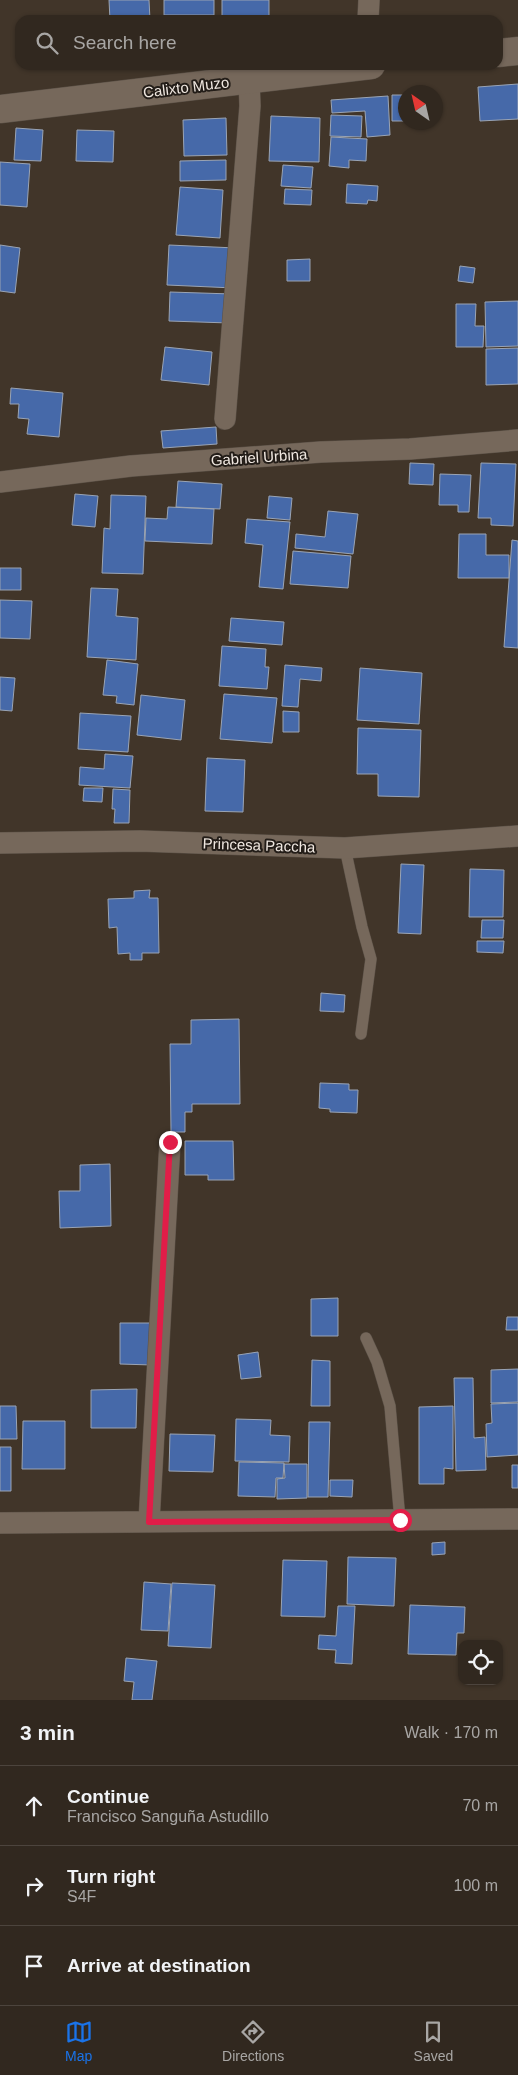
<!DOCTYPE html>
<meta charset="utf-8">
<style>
:root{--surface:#31281f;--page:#3d342c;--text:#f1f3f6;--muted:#a8a6a4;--line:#4c443d;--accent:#1a73e8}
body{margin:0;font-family:Arial,sans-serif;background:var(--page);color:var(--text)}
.controls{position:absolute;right:15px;bottom:15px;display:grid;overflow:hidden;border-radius:10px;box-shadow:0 1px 4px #0004}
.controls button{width:45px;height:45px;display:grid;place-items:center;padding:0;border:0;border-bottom:1px solid var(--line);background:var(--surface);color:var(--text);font:25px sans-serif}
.compass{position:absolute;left:398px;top:85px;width:45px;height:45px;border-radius:50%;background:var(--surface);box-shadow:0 1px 4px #0004;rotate:326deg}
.stop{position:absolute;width:15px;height:15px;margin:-11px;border:4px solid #e11d48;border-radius:50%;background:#fff}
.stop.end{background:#e11d48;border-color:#fff;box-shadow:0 1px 5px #0008}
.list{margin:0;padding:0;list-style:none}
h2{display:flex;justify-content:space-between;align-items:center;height:65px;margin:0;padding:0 20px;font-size:21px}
h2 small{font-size:16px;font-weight:400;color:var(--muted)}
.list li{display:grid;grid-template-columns:32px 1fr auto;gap:15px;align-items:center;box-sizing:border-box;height:80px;padding:0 20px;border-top:1px solid var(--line)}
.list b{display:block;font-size:19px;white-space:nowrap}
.list p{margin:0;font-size:16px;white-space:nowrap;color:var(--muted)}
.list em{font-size:16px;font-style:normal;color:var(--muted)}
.icon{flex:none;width:28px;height:28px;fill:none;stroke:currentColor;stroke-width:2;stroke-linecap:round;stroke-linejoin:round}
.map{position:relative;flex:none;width:518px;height:1700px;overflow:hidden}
.search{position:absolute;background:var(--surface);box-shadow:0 1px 4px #0004;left:15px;right:15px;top:15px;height:55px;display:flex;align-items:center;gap:12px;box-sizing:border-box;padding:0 18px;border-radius:15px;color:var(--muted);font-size:19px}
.sheet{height:305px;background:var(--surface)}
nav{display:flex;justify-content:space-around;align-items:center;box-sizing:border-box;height:70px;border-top:1px solid var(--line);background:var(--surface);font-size:14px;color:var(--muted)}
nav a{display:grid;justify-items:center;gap:2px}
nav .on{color:var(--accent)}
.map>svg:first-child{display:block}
</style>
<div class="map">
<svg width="518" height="1700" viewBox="0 0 518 1700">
<rect width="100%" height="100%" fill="#413529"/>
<path fill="#4669a9" stroke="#9aa4b4" d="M109,0H149L150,20H110Z
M164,0H214V15H164Z
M222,0H269V20H222Z
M518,84V119L480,121L478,87Z
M392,95H406L405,121H392Z
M388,96L390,135L367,137L365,111L332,113L331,100Z
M331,115L362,116L361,137L330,136Z
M271,116L320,118L319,162L269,161Z
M226,118L227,155L184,156L183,120Z
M16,128L43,130L41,161L14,160Z
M77,130L114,131L113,162L76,161Z
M331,137L367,139L366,161L349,160V168L329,166Z
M226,160V180L180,181V161Z
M0,162L30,164L27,207L0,205Z
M283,165L313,167L311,188L281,186Z
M347,184L378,186L377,201L368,200L367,204L346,203Z
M180,187L223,190L220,238L176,235Z
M285,189L312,190L311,205L284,204Z
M0,245L20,248L15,293L0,291Z
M169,245L236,248L234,288L167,285Z
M310,259V281H287V260Z
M460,266L475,268L473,283L458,281Z
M170,292L232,294L229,323L169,321Z
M518,301V346L486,347L485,302Z
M456,304H476L475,326H484L483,347H456Z
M165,347L212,352L209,385L161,380Z
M518,348V384L486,385V349Z
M11,388L63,393L59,437L27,434L29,419L18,418L19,404H10Z
M216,427L217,444L163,448L161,431Z
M410,463L434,464L433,485L409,484Z
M481,463L516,464L513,526L491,525V518H478Z
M440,474L471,475L469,512H458V505H439Z
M178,481L222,484L220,509L176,507Z
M75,494L98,496L95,527L72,525Z
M111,495L146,496L143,574L102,573L104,528L110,529Z
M269,496L292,498L290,520L267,518Z
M168,507L214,509L212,544L145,541L146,518L167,519Z
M328,511L358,514L353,554L295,548L296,534L325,537Z
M247,519L290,522L283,589L259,587L263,545L245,543Z
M459,534H486V555H509V578H458Z
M512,540L518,541V648L504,647Z
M293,551L351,556L348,588L290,584Z
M0,568H21V590H0Z
M91,588L118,589L116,616L138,618L136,660L87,657Z
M0,600L32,601L30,639L0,638Z
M231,618L284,622L282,645L229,641Z
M222,646L266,649L265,667H269L267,689L219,686Z
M107,660L138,664L134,705L116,703L117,696L103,695Z
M285,665L322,668L321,681L300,679L298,707L282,706Z
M360,668L422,673L419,724L357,720Z
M0,677L15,678L12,711L0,710Z
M224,694L277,698L272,743L220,739Z
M141,695L185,700L181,740L137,735Z
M283,711L299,712V732H283Z
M80,713L131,716L128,752L78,749Z
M358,728L421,730L419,797L378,796V774H357Z
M105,754L133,756L130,788L79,785L80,767L104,769Z
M207,758L245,760L243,812L205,811Z
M84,788H103L102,802L83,801Z
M113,789L130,790L129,823H114L115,809H112Z
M401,864L424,865L421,934L398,933Z
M470,869L504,870L503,917H469Z
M150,890L149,898H158L159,953H142V960H130V953L118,954L117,927L109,928L108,899L134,898V891Z
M482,920H504L503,938H481Z
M477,941H504L503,953L477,952Z
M321,993L345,995L344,1012L320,1011Z
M239,1019L240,1104H192V1112H185V1132H171L170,1044H191V1020Z
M320,1083L349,1084V1090H358L357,1113L330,1112V1109L319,1108Z
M185,1141H233L234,1180H208V1175H185Z
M110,1164L111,1226L60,1228L59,1191H80V1165Z
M338,1298V1336H311V1299Z
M507,1317H518V1330H506Z
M120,1323H152V1365L120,1364Z
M258,1352L261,1377L241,1379L238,1355Z
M312,1360L330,1361V1406H311Z
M518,1369V1402L491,1403V1370Z
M454,1378H473L474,1438L485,1437L486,1470L456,1471Z
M137,1389L136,1428H91V1390Z
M518,1403V1455L487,1457L486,1424L492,1423L491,1404Z
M0,1406H16L17,1439H0Z
M453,1406V1469L444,1468V1484H419V1407Z
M236,1419L271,1420L270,1435L290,1436L289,1462L235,1461Z
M23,1421H65V1469H22Z
M309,1422H330L328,1497H308Z
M170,1434L215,1435L213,1472L169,1471Z
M0,1447H11V1491H0Z
M239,1462L284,1463L283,1478H276L275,1497L238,1496Z
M284,1464H307V1498L277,1499V1479L285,1478Z
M512,1465H518V1488H512Z
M330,1480H353L352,1497L330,1496Z
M445,1542V1554L432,1555V1543Z
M348,1557L396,1558L394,1606L347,1604Z
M283,1560L327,1561L325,1617L281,1616Z
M144,1582L171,1584L168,1631L141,1630Z
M172,1583L215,1585L211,1648L168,1646Z
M410,1605L465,1607L464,1633H457L456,1655L408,1654Z
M338,1606H355L352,1664L335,1663L336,1650L318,1649L319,1635L336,1636Z
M126,1658L157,1661L152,1700H132L134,1682L124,1681Z"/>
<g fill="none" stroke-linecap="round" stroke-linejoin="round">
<defs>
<path id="lane" d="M345,848L362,927L371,959L361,1034
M366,1338L377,1362L390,1406L400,1520"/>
<path id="street" d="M368,20L369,0
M225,419L250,106L249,79
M0,482L131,466L321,452L410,449L518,440
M0,843L140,841L345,848L518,836
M149,1522L170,1142
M0,1523L518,1519"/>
<path id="secondary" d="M498,53L518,51
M0,109L371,65"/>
</defs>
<use href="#lane" stroke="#5b5147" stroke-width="12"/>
<use href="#street" stroke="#5b5147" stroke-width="22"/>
<use href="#secondary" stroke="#5b5147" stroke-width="29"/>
<use href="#lane" stroke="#76685b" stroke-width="11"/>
<use href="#street" stroke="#76685b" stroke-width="21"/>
<use href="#secondary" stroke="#76685b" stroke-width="28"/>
</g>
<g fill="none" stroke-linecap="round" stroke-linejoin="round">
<path stroke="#e11d48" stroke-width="6" d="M170,1142L149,1522L400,1520"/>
</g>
<g text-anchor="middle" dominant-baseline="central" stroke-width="4" stroke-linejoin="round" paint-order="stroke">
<g font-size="15" fill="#f0e8e1" stroke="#231d18">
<text transform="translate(186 87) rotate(-7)">Calixto Muzo</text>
<text transform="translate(259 457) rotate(-4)">Gabriel Urbina</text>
<text transform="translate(259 845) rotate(2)">Princesa Paccha</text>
</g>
</g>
</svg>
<div class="controls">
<button><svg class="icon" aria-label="locate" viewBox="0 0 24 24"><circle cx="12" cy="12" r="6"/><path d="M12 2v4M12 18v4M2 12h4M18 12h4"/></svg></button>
</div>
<svg class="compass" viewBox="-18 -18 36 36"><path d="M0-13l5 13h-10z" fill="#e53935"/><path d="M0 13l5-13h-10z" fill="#a8a6a4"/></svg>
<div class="stop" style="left:400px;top:1520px"></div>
<div class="stop end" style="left:170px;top:1142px"></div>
<div class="search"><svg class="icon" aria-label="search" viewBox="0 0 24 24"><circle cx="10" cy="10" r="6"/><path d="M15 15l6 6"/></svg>Search here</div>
</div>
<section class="sheet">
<h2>3 min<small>Walk · 170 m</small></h2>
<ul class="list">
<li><svg class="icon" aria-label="ahead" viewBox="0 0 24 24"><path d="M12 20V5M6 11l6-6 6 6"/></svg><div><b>Continue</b><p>Francisco Sanguña Astudillo</p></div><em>70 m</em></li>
<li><svg class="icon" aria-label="right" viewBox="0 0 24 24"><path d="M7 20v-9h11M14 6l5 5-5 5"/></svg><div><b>Turn right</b><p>S4F</p></div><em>100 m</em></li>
<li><svg class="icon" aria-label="arrive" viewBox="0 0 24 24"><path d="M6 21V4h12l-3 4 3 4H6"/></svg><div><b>Arrive at destination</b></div></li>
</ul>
</section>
<nav>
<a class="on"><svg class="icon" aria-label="map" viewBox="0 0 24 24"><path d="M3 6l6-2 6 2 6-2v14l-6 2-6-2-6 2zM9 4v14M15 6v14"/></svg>Map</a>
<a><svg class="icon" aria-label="directions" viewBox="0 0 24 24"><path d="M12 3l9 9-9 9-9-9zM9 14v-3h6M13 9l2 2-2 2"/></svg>Directions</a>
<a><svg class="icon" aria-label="saved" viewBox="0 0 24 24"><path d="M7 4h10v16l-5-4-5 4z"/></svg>Saved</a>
</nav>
